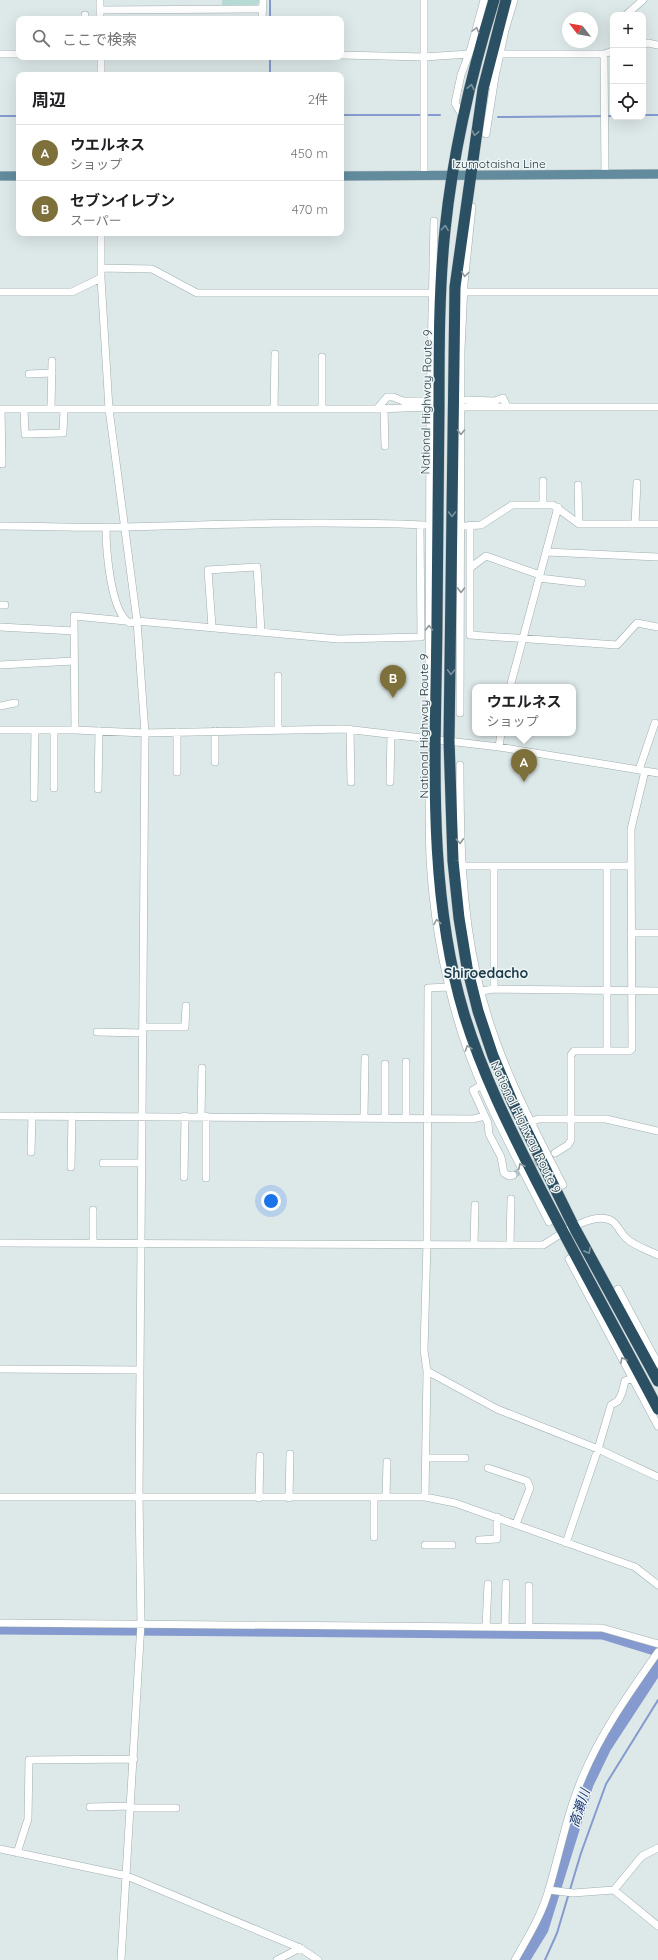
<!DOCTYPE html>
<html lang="ja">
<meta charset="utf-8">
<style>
:root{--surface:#fff;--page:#f2f2f2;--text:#202124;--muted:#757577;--line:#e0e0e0;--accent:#7d703a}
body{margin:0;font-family:Quicksand,"Noto Sans JP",sans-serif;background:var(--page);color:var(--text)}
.controls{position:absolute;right:12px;top:12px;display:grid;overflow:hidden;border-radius:8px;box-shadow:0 4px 16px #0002}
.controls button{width:36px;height:36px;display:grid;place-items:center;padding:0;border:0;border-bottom:1px solid var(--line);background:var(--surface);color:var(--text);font:20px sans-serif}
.compass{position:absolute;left:562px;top:12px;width:36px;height:36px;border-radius:50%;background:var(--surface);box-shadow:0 4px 16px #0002;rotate:301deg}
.you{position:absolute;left:271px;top:1201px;width:14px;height:14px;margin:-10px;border:3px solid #fff;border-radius:50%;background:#1a73e8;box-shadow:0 0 0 6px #1a73e833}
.badge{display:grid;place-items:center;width:26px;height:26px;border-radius:50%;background:var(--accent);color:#fff;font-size:13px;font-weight:700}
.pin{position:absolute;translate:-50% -33px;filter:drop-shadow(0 1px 2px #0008)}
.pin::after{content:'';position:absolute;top:21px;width:14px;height:12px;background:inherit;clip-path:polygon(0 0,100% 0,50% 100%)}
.popup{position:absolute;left:472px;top:684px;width:104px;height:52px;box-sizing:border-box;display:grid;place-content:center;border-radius:8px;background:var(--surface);filter:drop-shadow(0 1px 3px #0005);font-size:13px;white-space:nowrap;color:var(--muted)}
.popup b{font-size:15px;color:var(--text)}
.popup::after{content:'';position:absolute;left:50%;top:100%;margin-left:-8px;border:8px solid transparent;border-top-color:var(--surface)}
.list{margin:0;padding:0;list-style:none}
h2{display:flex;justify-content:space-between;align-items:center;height:52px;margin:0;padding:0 16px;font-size:17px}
h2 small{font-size:13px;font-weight:400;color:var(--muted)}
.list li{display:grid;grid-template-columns:26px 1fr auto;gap:12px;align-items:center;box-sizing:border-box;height:56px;padding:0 16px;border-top:1px solid var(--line)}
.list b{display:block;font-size:15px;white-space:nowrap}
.list p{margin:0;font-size:13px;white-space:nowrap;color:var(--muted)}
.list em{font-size:13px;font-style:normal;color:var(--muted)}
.icon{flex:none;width:22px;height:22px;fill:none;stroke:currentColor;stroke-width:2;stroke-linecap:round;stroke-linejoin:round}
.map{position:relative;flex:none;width:658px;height:1960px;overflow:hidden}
.search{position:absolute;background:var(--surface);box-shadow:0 4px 16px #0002;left:16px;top:16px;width:328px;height:44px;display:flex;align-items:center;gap:10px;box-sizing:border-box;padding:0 14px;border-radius:8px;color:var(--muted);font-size:15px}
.panel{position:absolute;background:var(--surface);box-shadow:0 4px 16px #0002;left:16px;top:72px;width:328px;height:164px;border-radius:8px}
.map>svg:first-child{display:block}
</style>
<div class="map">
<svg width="658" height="1960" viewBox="0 0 658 1960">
<rect width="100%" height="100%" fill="#dde8e9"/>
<path fill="#b6dad4" d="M222,0H260V2L256,6L222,5Z"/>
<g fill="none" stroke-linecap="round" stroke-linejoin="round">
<path stroke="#859ace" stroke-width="2" d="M270,0V19
M270,57V75
M341,115H440
M643,115H658
M0,116H19
M498,117L613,116
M545,1960L557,1933L581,1853L606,1784L658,1700"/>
<path stroke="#859ace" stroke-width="13" d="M0,1628L603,1633L658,1650
M523,1960L542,1929L587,1784L605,1747L658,1666"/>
<path stroke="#b7c3c6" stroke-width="7" stroke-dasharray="7 3.5" stroke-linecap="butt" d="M513,1175L555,1153"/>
<defs>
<path id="minor" d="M100,0V19
M424,0V176
M100,10L263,9
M85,15V19
M626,15L643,0
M262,19L263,0
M643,44L648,43L658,45
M0,54H19
M500,54H604L613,51
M604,54L605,175
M341,55L424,57L469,54
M101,57V75
M485,87L495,77L505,30L514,0
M463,117L455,103L461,75L471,48L484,0
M486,134L495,77
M101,233V278L109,409L137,621L145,733L139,1497L141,1623L121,1960
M101,268L152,269L197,293H433
M0,292H72L101,278
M463,292H658
M29,374L52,373
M467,400L494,401L503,398L507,407
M461,407H658
M0,409H377L430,407
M1,409L2,464
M24,409L25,434L63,433L64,409
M51,409L52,361
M274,409L275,354
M322,409V357
M377,409L387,397H393L403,401H423
M384,409L385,446
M578,485L579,524
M543,505V481
M635,524L637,483
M470,525V635L617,645L637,623L658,627
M0,526C41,526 83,528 124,527C224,524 324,521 424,525
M465,526L481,525L512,505H553L579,524H658
M106,527C106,547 110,613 130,623L137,621L338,639L421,637L420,525
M546,552L658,557
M470,568L486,556L540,575
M539,578L582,583
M0,605H5
M0,627L74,631
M212,627L208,570L257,567L261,631
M0,665L74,661
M510,687L558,507
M0,706L15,703
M429,713L430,407L434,221
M460,713L461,349L464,284L472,207
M350,729L351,782
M0,730H75L145,733L345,729L499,747L658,773
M75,730L74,616L126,621
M278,730V676
M499,747L501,733
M215,762V731
M460,765C460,835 461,906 477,976C493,1050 528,1118 563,1185
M639,770L655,723
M429,771C429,800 429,830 430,859C433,911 442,964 456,1014C476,1087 515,1154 549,1222
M177,772V732
M390,782L391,734
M54,788V730
M98,789L99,731
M34,798L35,730
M462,866H630
M494,866V989
M631,933H658
M481,991L494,989L658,991
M143,1027H185L186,1006
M97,1032L143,1033
M607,1051V866
M406,1062V1117
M482,1085L473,1090L488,1123L489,1134L501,1157L504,1173L509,1176L513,1175
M0,1116L473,1119L485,1116
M201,1116L202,1068
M364,1117L365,1058
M385,1117V1064
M531,1122L538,1119H606L658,1131
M31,1152L32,1116
M555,1153L568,1145L571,1140V1055L574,1051H629L632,1049L631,829L645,771
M103,1163H142
M71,1167L72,1116
M184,1177L185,1116
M206,1178V1116
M0,1243L543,1245C559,1235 594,1210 612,1221C619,1226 620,1233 626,1238C634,1246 648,1250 658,1255
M93,1243V1210
M474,1244L475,1205
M510,1244L511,1199
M569,1259L658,1426
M618,1289L658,1364
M0,1369L140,1370
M427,1371L497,1409L598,1449L566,1543
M632,1378L625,1381L622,1393L618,1401L611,1405L598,1449L658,1477
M426,1458H465
M488,1468L527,1481L530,1488L516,1524
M0,1497H425L455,1503L635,1567L658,1585
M386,1497L387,1462
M425,1497L427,1371L424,1350L427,1243L428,988L449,987
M259,1498L260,1456
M289,1498L290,1454
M374,1537V1497
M479,1540L497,1539V1517
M425,1545H452
M0,1623L602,1628L658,1644
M486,1627L488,1584
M505,1627L506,1583
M529,1627V1586
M90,1807L131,1806
M131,1808H176
M0,1849L127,1876L300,1948L318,1960
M17,1853L28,1819L29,1760L134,1759
M549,1890L573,1893L614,1890L658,1926
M614,1890L642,1856L658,1848
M277,1960L300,1948
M515,1960C528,1937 542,1915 549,1889C560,1852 567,1813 583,1776C602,1731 630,1692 658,1652"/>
<path id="major" d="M0,176H19
M341,176L658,174"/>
<path id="highway" d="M494,0C471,75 453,152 445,230C439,288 439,347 439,406C438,477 437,548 437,619C436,750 426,887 464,1014C482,1073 509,1127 537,1182C576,1258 618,1333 658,1409
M506,0L483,89L455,287L449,740L453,861L459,918L467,967L478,1011L493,1056L512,1101L574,1227L658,1381"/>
</defs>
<use href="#minor" stroke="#a0adb0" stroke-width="8"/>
<use href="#major" stroke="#c0c5c7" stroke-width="10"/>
<use href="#highway" stroke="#c0c5c7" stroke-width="12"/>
<use href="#minor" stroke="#fff" stroke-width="7"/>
<use href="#major" stroke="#628c9e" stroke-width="9"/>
<use href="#highway" stroke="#2c5063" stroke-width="11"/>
</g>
<defs><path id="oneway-chevron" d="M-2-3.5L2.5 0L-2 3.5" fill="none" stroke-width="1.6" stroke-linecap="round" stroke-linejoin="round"/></defs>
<g stroke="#8f989c">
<use href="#oneway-chevron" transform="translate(476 30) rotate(-75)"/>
<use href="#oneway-chevron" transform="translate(465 274) rotate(97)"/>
<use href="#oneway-chevron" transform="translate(461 432) rotate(90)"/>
<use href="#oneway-chevron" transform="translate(461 590) rotate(91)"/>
<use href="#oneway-chevron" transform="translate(429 628) rotate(-90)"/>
<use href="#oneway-chevron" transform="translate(460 841) rotate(87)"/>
<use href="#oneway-chevron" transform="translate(437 922) rotate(-99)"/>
<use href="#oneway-chevron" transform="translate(468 1048) rotate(-109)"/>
<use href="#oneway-chevron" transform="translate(521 1166) rotate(-117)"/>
<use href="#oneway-chevron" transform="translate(623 1360) rotate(-118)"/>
</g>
<g stroke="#79929e">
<use href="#oneway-chevron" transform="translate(471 87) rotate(-78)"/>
<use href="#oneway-chevron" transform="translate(475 133) rotate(99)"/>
<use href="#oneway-chevron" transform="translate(445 228) rotate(-84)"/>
<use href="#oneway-chevron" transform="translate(452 514) rotate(90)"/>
<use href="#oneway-chevron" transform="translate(451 672) rotate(92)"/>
<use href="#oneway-chevron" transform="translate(588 1251) rotate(61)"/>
</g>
<g text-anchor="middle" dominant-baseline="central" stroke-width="3" stroke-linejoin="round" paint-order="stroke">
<g font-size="12" fill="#1f3138" stroke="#edf5f6">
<text x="499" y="163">Izumotaisha Line</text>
<text transform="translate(426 402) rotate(-89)">National Highway Route 9</text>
<text transform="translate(423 726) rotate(-90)">National Highway Route 9</text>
<text transform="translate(526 1127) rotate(64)">National Highway Route 9</text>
</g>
<g font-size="13" font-style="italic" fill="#1b3372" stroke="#edf5f6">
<text transform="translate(579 1808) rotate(-72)">高瀬川</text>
</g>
<g font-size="14" font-weight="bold" fill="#1c3b49" stroke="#edf5f6">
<text x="486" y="973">Shiroedacho</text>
</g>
</g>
</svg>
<div class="controls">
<button>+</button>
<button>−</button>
<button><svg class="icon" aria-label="locate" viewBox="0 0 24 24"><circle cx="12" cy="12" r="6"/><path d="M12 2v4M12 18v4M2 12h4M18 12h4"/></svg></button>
</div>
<svg class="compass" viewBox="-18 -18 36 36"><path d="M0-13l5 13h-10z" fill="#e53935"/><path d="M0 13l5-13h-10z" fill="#757577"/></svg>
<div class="you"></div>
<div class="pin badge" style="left:524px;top:782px">A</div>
<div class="popup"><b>ウエルネス</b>ショップ</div>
<div class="pin badge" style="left:393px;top:698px">B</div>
<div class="search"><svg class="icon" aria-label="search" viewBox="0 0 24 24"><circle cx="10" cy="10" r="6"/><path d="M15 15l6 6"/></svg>ここで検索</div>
<section class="panel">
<h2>周辺<small>2件</small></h2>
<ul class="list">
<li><span class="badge">A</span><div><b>ウエルネス</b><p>ショップ</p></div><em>450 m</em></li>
<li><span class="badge">B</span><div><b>セブンイレブン</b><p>スーパー</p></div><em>470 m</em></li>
</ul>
</section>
</div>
